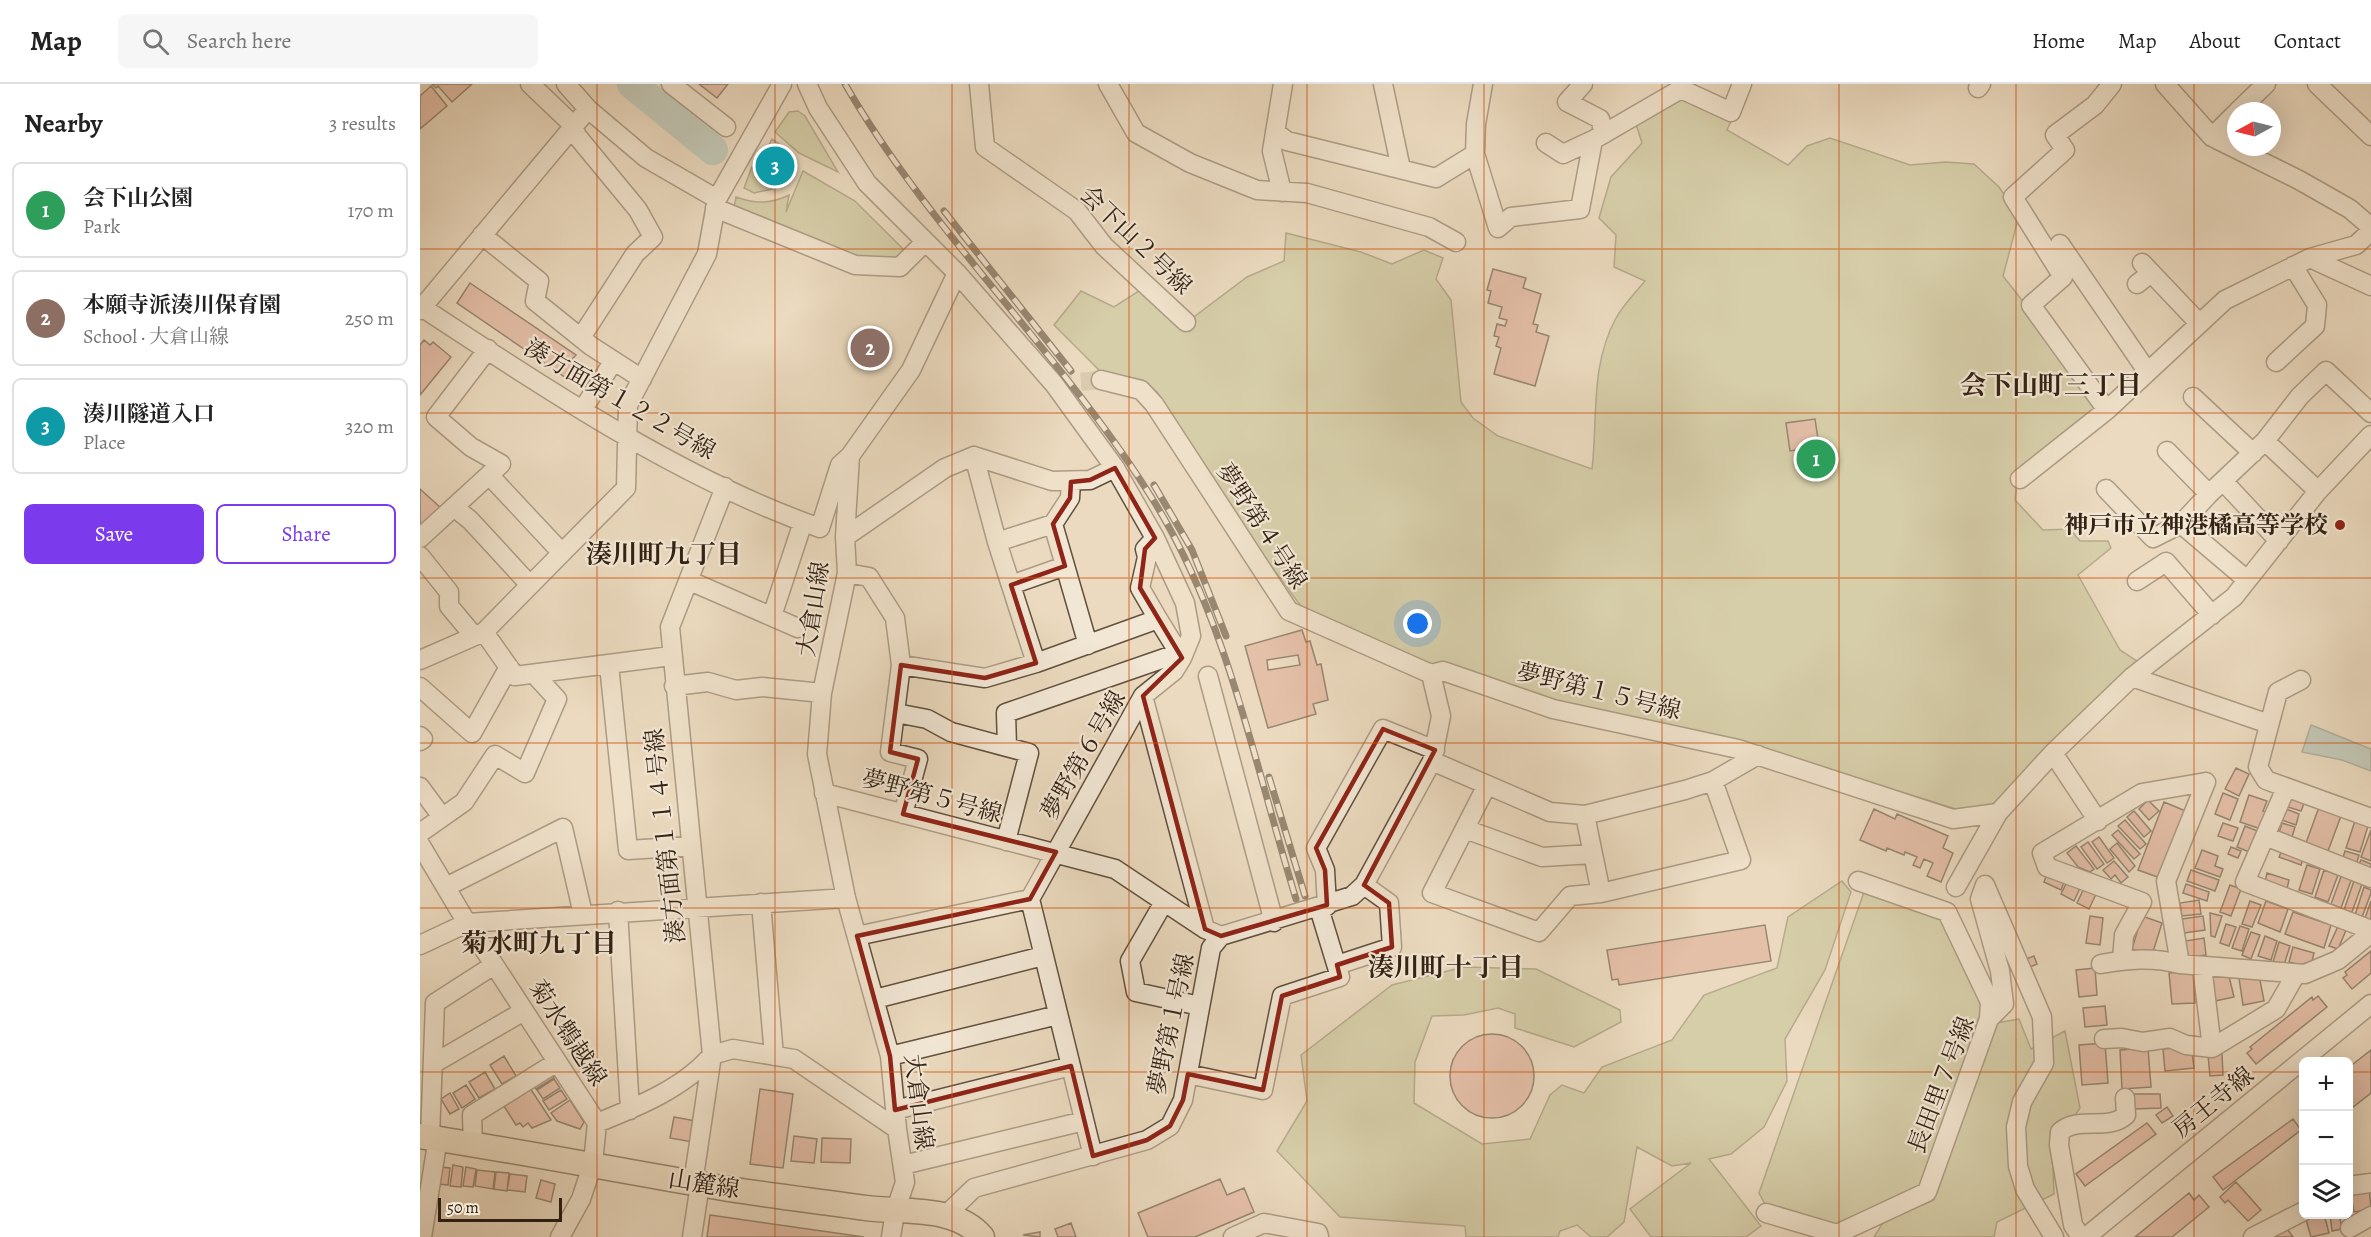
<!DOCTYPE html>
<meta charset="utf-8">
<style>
:root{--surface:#fff;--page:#f6f6f6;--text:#222;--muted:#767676;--line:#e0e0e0;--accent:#7c3aed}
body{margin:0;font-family:Alegreya,"Noto Serif JP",serif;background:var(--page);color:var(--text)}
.controls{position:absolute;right:18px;bottom:18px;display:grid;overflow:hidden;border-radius:9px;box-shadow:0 6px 24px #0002}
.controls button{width:54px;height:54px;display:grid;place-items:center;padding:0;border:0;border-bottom:2px solid var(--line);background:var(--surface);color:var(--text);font:30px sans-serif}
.compass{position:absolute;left:1807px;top:18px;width:54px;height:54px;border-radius:50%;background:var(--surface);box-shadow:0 6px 24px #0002;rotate:263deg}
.scale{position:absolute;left:18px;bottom:15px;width:124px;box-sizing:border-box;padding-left:6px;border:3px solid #332213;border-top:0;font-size:16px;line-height:21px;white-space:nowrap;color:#332213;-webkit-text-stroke:4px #f2e7d5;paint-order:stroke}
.you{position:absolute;left:998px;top:540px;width:21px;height:21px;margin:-15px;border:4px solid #fff;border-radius:50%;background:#1a73e8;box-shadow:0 0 0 9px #1a73e833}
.badge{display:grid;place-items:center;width:39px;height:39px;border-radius:50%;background:var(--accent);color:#fff;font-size:20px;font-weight:700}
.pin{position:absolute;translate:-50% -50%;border:3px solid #fff;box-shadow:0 2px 6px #0006}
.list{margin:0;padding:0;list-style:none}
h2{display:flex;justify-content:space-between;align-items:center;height:78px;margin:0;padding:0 24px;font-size:26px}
h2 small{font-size:20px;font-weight:400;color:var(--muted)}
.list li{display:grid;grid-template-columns:39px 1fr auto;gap:18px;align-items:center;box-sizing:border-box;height:96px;margin:0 12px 12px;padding:0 12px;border:2px solid var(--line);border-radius:9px}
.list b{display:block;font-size:22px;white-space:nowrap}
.list p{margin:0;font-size:20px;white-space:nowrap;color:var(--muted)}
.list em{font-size:20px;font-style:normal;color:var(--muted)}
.actions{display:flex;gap:12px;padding:18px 24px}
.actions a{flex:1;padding:14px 0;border:2px solid var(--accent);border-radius:9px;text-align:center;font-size:21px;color:var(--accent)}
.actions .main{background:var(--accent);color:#fff}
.icon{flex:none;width:33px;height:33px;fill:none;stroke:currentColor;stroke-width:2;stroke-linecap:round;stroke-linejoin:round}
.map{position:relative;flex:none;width:1951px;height:1153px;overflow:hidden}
header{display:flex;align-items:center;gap:36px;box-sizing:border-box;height:84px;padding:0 30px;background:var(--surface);border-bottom:2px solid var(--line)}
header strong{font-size:28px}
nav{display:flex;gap:33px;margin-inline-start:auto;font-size:21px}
.search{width:420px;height:54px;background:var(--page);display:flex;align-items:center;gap:15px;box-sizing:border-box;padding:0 21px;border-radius:9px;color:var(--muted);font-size:22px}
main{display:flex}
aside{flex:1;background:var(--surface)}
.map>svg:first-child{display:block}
</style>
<header>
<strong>Map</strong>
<div class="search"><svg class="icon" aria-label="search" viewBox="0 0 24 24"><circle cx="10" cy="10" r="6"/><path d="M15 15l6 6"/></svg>Search here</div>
<nav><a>Home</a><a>Map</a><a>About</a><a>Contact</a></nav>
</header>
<main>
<aside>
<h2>Nearby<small>3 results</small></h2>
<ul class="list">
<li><span class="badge" style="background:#2e9e5b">1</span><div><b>会下山公園</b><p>Park</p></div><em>170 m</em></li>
<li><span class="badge" style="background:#8d6e63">2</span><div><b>本願寺派湊川保育園</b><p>School · 大倉山線</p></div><em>250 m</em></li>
<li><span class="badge" style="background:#0f9aa8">3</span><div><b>湊川隧道入口</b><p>Place</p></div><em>320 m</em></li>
</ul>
<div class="actions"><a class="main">Save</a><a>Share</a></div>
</aside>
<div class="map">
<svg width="1951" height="1153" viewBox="0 0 1951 1153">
<rect width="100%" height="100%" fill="#ebdabf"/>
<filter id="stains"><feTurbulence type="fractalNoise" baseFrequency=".00333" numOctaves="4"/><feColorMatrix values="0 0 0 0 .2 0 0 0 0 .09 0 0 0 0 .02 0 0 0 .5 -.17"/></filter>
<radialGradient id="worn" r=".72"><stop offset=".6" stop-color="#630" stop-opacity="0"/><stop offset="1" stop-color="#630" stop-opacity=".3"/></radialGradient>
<path fill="#bcbe8e" stroke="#787050" stroke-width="1.5" d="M1265,10L1313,33L1307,46L1368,81L1387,62L1410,54L1490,81L1526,78L1554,80L1579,103L1599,132L1583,192L1634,257L1681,325L1598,390L1595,416L1623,446L1650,445L1660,457H1688L1691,464L1658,491L1700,566L1717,577L1571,722L1536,725L1331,662L1134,620L1042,588L1000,577L923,544L880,521L840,467L737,308L723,296L681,288L634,241L661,207L694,223L722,205L763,241L827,193L864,177L866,149L941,168L972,180L1004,166L1023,174L1016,195L1031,216L1041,318L1053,334L1078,352L1172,385C1178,333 1170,282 1196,234C1203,221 1215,209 1225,197L1194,183L1196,151L1179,134L1191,93L1222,59L1215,37Z
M378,27L385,32L418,88L379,69L355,48L369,28Z
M352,55L366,65L371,79L350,68L348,63Z
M332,83L363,97L356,104L334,109L324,104Z
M383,87L435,117L486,168L476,177L435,172L416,163L414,166L314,123L316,113C335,120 351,120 369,111L366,128Z
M1422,797L1431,808L1405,886L1365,955L1367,997L1344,1043L1311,1070L1289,1075L1341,1142L1326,1153H1231L1210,1125L1271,1079L1252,1082L1217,1063L1204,1138L1187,1153H1171L1157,1141L1140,1147L1138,1153H1046L1045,1142L920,1133L857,1067L887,1017L881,971L972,901L1044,883L1116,885L1200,926L1201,938L1154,963L1095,944V930L1078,924L1044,931L1012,932L995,978L994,1019L1062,1060L1110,1055L1130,1011L1142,1001L1164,1009L1182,983L1252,956L1284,911L1357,884L1368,833Z
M1444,808L1524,836L1563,921L1501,1103L1415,1142L1346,1122L1339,1109Z
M1599,935L1611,965L1645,947L1660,1024L1632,1065L1634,1110L1577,1138L1574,1153H1454L1464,1137L1514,1116L1571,940Z"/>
<path fill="#99bab6" stroke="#707d75" stroke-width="1.5" d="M1891,641L1951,665V687L1922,676L1882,668Z"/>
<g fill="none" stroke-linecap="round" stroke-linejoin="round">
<path stroke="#99bab6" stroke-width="30" d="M212,0L293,66"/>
</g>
<path fill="#dea18e" stroke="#332213" stroke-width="1.5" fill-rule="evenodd" d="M12,0H52L32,18L18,2L16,4Z
M279,0H308L297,14Z
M11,2L27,22L0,45V12Z
M349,70L367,79L360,93L342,85Z
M1073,185L1106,194L1103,204L1121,210L1113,240L1118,241L1116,248L1129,252L1115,302L1074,290L1081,264L1076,262L1079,253L1074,252L1077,240L1085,242L1087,236L1079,234L1082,223L1068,219L1071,207L1067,206Z
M50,199L156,271L149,279L157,285L149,296L37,219Z
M4,256L10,261L13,258L31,273L0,311V261Z
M1395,335L1399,362L1370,367L1366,339Z
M0,405L21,424L8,439L5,437L0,442Z
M882,546L886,558L890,557L897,581L901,580L908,616L893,620L896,630L848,644L825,562ZM878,571L880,581L848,586L847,576Z
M1816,684L1829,690L1819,712L1805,705Z
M1803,709L1818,715L1810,736L1795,730Z
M1829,711L1847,717L1843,727L1850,730L1844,746L1820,738Z
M1871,712L1885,717L1881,727L1868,723Z
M1728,716L1739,727L1729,736L1719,725Z
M1744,718L1768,728L1743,795L1718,786Z
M1899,723L1921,732L1908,767L1886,759Z
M1454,725L1475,735L1477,730L1528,752L1523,764L1533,769L1521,798L1507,792L1513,779L1504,775L1500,784L1493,781L1497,773L1485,768L1484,771L1467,764L1466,767L1440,756Z
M1866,725L1879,730L1876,741L1862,736Z
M1714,727L1731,747L1724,753L1707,733Z
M1705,736L1726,760L1720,765L1698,742Z
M1935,737L1948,742L1940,768L1926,764Z
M1803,739L1818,744L1813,757L1798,752Z
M1862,739L1875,743L1872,753L1859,749Z
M1825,742L1840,748L1832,769L1817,763Z
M1698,746L1720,770L1714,775L1692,751Z
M1951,746V777L1941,773Z
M1679,753L1694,774L1687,779L1672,758Z
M1668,758L1684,780L1677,785L1661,763Z
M1697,759L1715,782L1709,788L1690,765Z
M1656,762L1674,785L1670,788L1658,783L1647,769Z
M1811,763L1821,767L1818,774L1808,770Z
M1863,764L1884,772L1881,781L1859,773Z
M1782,766L1798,772L1795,782L1803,785L1800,793L1775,784Z
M1925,767L1939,771L1936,781L1922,777Z
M1941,776L1951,780V790L1937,784Z
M1694,777L1708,793L1701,799L1695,791L1691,795L1683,786Z
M1887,781L1900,785L1892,810L1879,806Z
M1629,785L1646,793L1641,806L1624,798Z
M1771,786L1799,796L1795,807L1767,797Z
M1904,786L1918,791L1908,818L1895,813Z
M1847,789L1869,796L1867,805L1845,798Z
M1922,790L1932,794L1921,824L1911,820Z
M1649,794L1662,800L1654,817L1641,810Z
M1934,797L1942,800L1932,828L1924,826Z
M1766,800L1789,808L1787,817L1763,809Z
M1810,801L1821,805L1811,832L1800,828Z
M1665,802L1677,808L1669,825L1657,819Z
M1944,803L1951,806V809L1942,833L1935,831Z
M1779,816L1781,830L1762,832L1760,819Z
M1830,817L1841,821L1832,843L1822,840Z
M1846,817L1868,825L1860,848L1838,839Z
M1951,817V836L1945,834Z
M1873,828L1911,841L1904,864L1865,850Z
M1790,829L1802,832L1795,853L1791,852Z
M1670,832L1683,834L1680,861L1666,859Z
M1722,832L1742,839L1732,871L1712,865Z
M1783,832L1785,846L1764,849L1762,835Z
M1806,840L1816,843L1809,862L1800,859Z
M1919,840L1927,844L1918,865L1909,862Z
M1345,841L1351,877L1199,901L1198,895L1192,896L1187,866Z
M1820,842L1829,845L1822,867L1812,864Z
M1831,848L1840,851L1831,875L1822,871Z
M1845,852L1857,857L1851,876L1838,872Z
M1784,854L1786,871L1768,873L1765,857Z
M1859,858L1870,862L1864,881L1853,878Z
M1873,863L1894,869L1892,877L1880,881L1869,878Z
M1951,867V889L1932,905L1923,894L1927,891L1925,888Z
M1614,872L1617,880L1610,883L1606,875Z
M1675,884L1677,911L1659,913L1656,886Z
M1773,887L1775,919L1752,920L1749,889Z
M1808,888L1814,913L1795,917L1790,892Z
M1839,891L1844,917L1823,921L1819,894Z
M1898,912L1907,923L1836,980L1827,969L1832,965L1830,963L1892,913L1893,916Z
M1685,922L1687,941L1665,943L1663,924Z
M1030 992a42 42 0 1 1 84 0a42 42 0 1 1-84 0Z
M1685,959L1688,999L1662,1001L1659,961Z
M1763,963L1772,968L1774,984L1745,987L1743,965Z
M1728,964L1731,1003L1702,1005L1700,966Z
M1951,966V1009L1928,1027V984Z
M1802,970L1803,991L1790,992L1788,971Z
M84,972L96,992L82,1000L70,981Z
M127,985L134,994L116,1005L110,996Z
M65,988L75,1005L59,1014L49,998Z
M134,995L140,1004L123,1015L117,1006Z
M46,1001L55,1015L42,1024L33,1009Z
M108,1001L131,1036L112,1044L108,1039L103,1043L100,1039L96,1041L82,1019Z
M340,1005L373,1010L363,1084L330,1080Z
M141,1006L147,1015L129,1026L123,1017Z
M30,1009L39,1025L30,1030L21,1015Z
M1712,1010H1740L1741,1024L1713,1025Z
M150,1016L164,1038L160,1045L137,1037L131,1029Z
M1747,1023L1753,1032L1742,1039L1736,1031Z
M254,1033L276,1037L272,1058L250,1054Z
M1873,1035L1881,1046L1803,1106L1793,1093Z
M1727,1039L1736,1050L1665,1102L1656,1090Z
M374,1052L397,1055L394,1079L371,1077Z
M402,1054L431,1055L430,1079L401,1078Z
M33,1081L43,1083L41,1103L30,1102Z
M20,1083L30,1084L28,1101L17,1100Z
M46,1083L56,1085L53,1103L43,1102Z
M57,1086L75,1088L73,1105L55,1102Z
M76,1088L89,1089L87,1107L74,1105Z
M90,1090L107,1092L105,1108L87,1106Z
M800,1095L807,1111L824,1104L834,1128L775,1153H728L718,1129Z
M121,1096L135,1100L131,1118L116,1114Z
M1816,1098L1841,1126L1828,1137L1808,1116L1805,1119L1800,1113Z
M1949,1103L1951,1125L1934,1128L1930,1107Z
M1769,1109L1774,1116L1779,1111L1789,1123L1752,1153H1715Z
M1904,1130L1909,1149L1891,1153L1885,1132Z
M1910,1130H1919L1922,1145L1912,1147Z
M290,1131L444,1153H287Z
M651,1139L656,1153H638L635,1145Z
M1865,1142L1873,1153H1857L1855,1150Z
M620,1148V1153L603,1151Z"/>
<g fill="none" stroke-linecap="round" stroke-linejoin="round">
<path stroke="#c6b59d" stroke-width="18" stroke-dasharray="18 9" stroke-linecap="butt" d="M634,300L681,296"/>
<defs>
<path id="minor" d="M110,0L153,41L157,52L218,126L233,153L215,170L162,252
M146,0L168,25L226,74L297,115
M251,0L306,43
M387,0L398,24L447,99L537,189L634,300L695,384L735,454L765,519L771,552L762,574L754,587L723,612L610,815L673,1072
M559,0L565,63L657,127L684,162L766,238
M688,0L716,49L770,79L837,106L887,109L1009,143L1036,158
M963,0L981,85
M1063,0L1056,40L1055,70L1078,144L1091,133L1160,125L1173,56L1261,5L1311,28L1322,0
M1163,0L1147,18L1180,35L1184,50
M1745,0L1792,53L1879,96L1930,125L1951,143
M1897,0L1951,52
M1558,4L1561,0
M1818,27L1846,0
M855,48L867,57L1016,94L1055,70
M1792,53L1816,29
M1126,59L1143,70L1173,56
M862,108L852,67L863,0
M295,124L435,181L480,183L505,158
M62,151L119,197L115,217L171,262L222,295
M1640,160L1727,287
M1890,174L1951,202
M1722,179L1778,238
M1717,200L1731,189
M0,222C123,303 260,395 400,444L420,381L430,372L491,286L537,189
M0,226L168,25
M1856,278L1895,242L1897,221L1873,182
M681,296L721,306L734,320L869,527L1011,590L1021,632L1012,677
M1773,313L1833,369
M163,325L193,278
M1687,326L1611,221L1643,193L1593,113L1645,66L1635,51L1675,21L1692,0
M1845,357L1898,407
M1747,367L1789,410
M430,372L425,453L427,489L402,609L397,670L426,814L470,972L477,1045L485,1098L475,1128L471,1153
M554,372L577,458L616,579
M70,392L142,469
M1600,395L1687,326L1805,216L1890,174L1936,161L1951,147
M1803,397L1859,457
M651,398L650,414L633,440L668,561
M1686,405L1733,454L1761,440L1789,410L1845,357L1880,312L1906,287L1951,329
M35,424L50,436L110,501
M1761,440L1827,496
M425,453L525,384L554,372L632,397L670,396L695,384
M0,454L81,380L51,363L16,333L68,265
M735,454L725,465L727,473L720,504L738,535
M577,458L633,440
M0,472L29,508V522L54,552
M427,489L449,493L475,534L481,581L565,594L616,579L738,535L762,574
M270,497L378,544
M1717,497L1746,478L1792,531
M591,501L645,482
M352,532L383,438
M64,548L95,592L251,572
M0,576L64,548L206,404L208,321L287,170L297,115L362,0
M189,581L208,766L271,762
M481,581L470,668L498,675L483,730
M1011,590L1023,587L1133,625L1318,665L1533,735L1578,729
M788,592L854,838
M1712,593L1849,640
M1881,596L1858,608L1838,683L1846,696L1951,734
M254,602L288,598L316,606L342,603L402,609
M0,603L52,649L89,583
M723,612L785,845
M476,629L507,635L531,648L609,669L586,757
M0,652L3,655L0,657
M587,663L586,629L759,569
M1633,669L1678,737
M1067,701L1012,809L1119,848L1150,812L1181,809L1321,776L1293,697
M0,703L22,733
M1866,704L1825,798L1951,846
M404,709L695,785L785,845L801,852
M1165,731L1181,809
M1045,745L1122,773L1173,770
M0,749L44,718L75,671L105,689L137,615L114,590
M1845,752L1951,794
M0,760L47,839L177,1039L173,1079L161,1115L140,1153
M1438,797L1527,828L1570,918L1569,935
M26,803L143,744L163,830
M1536,803L1578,729L1633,669L1712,593L1814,513L1898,407L1951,351
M744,818L710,877L716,908L780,922
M341,819L354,972
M907,822L905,786L896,764L963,645L1015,666
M198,827L210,1026
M437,852L610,815
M0,861L47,839L426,814
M1702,876L1704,851L1722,818L1627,783L1622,769L1722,709L1786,698
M1681,880C1708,875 1733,873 1760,880L1885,890L1918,876L1951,849
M1760,880L1746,797L1786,698
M917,881L972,863L969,819L944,801
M1782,882L1792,964L1856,925L1876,890
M455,915L623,872
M1684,955L1702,954L1723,958L1750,954L1766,961L1792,964
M292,971L313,965L374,975L477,1045
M470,972L638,931
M13,980L104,927
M768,990L843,1006L862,912L920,893L899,824
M475,1026L651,982
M177,1039C217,1023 264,1004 292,971
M10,1053L15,919L74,881
M53,1060L52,1031L137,978
M483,1081L664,1037
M273,1099L292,971L250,543L305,403
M1928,1102L1951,1099
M1346,1129L1417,1150L1507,1108L1569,935L1584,920L1580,887L1560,815L1565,801L1622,933L1624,979L1602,1018L1596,1043L1598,1082L1605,1105L1634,1153
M527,1130L554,1104L727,1056L750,1042L763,1016L791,864L801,852L932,812L944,801L1012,677L1130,728L1165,731L1265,706L1293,697L1338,671
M1930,1144L1951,1132
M2,1153L18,1054
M272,1153L280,1100
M813,1153L844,1139L898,1149L899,1153
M1661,1153L1653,1141L1639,1061L1640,1048C1658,1031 1688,1048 1706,1031L1705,1014
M1666,1153L1951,920
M1833,1153L1884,1127"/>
<path id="major" d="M0,1052C93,1066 186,1084 279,1100C334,1110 390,1116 446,1124C484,1129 535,1121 562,1153"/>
</defs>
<use href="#minor" stroke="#61503e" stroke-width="21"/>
<use href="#major" stroke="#332213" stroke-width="27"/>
<use href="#minor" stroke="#f2e7d5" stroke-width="18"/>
<use href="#major" stroke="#ebdabf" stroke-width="24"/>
<defs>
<path id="rail" d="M425,0C512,151 644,271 735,419C808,538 835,682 876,815
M524,127L651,287
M734,401L772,466L806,552
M849,693L885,812"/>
</defs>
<use href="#rail" stroke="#332213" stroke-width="7"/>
<use href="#rail" stroke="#f2e7d5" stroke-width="4.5" stroke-dasharray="14" stroke-linecap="butt"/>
</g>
<path d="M0 0H1951V1153H0ZM695,384L735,454L725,465L720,504L762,574L723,612L785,845L801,852L907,821L905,786L896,764L963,645L1015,666L944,801L969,819L972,863L917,881L920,893L862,912L843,1006L768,990L763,1016L750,1042L727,1056L673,1072L651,982L475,1026L470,972L437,852L610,815L636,768L483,730L498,675L470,668L481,581L565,594L616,579L591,501L645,482L633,440L650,414L651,398L670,396Z" fill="#ebdabf" fill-opacity=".55" fill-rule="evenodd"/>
<path fill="none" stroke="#8f2418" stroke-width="4.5" stroke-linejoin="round" d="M695,384L735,454L725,465L720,504L762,574L723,612L785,845L801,852L907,821L905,786L896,764L963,645L1015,666L944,801L969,819L972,863L917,881L920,893L862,912L843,1006L768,990L763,1016L750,1042L727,1056L673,1072L651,982L475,1026L470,972L437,852L610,815L636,768L483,730L498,675L470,668L481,581L565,594L616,579L591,501L645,482L633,440L650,414L651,398L670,396Z"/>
<path fill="none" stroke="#cd510d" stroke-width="1.5" stroke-opacity="0.55" d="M177,0V1153M355,0V1153M532,0V1153M709,0V1153M887,0V1153M1064,0V1153M1242,0V1153M1419,0V1153M1596,0V1153M1774,0V1153M0,165H1951M0,329H1951M0,494H1951M0,659H1951M0,824H1951M0,988H1884M1928,988H1951"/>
<circle fill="#8f2418" stroke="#f2e7d5" stroke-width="2" cx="1920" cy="441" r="6"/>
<g text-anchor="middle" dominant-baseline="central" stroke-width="4.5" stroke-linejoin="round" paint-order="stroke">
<g font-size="24" fill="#332213" stroke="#f2e7d5">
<text transform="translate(716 156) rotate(44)">会下山２号線</text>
<text transform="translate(200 315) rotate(30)">湊方面第１２２号線</text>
<text transform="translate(842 442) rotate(57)">夢野第４号線</text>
<text transform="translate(393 525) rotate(-81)">大倉山線</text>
<text transform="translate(1179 607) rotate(14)">夢野第１５号線</text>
<text transform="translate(663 671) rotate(-60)">夢野第６号線</text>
<text transform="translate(512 712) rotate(15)">夢野第５号線</text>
<text transform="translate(245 752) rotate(-96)">湊方面第１１４号線</text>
<text transform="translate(751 940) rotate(-78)">夢野第１号線</text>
<text transform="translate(148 949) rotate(57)">菊水鵯越線</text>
<text transform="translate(1521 1001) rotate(-69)">長田里７号線</text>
<text transform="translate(499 1018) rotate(83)">大倉山線</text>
<text transform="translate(1793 1018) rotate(-39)">房王寺線</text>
<text transform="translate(284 1100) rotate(9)">山麓線</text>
</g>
<g font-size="24" font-weight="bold" fill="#332213" stroke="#f2e7d5" text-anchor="end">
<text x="1908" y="441">神戸市立神港橘高等学校</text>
</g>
<g font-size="26" font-weight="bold" fill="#332213" stroke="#f2e7d5">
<text x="1631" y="301">会下山町三丁目</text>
<text x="244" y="470">湊川町九丁目</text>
<text x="119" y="859">菊水町九丁目</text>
<text x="1026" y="883">湊川町十丁目</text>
</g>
</g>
<rect width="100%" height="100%" filter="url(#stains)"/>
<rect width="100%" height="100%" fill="url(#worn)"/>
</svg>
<div class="controls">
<button>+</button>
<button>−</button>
<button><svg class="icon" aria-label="layers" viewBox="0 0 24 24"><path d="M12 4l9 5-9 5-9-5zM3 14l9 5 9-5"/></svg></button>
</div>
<svg class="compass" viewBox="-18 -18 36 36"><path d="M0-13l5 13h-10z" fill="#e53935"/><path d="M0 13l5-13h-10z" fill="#767676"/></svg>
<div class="scale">50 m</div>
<div class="you"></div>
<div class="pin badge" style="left:1396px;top:375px;background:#2e9e5b">1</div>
<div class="pin badge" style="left:450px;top:264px;background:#8d6e63">2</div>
<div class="pin badge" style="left:355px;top:82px;background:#0f9aa8">3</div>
</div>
</main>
